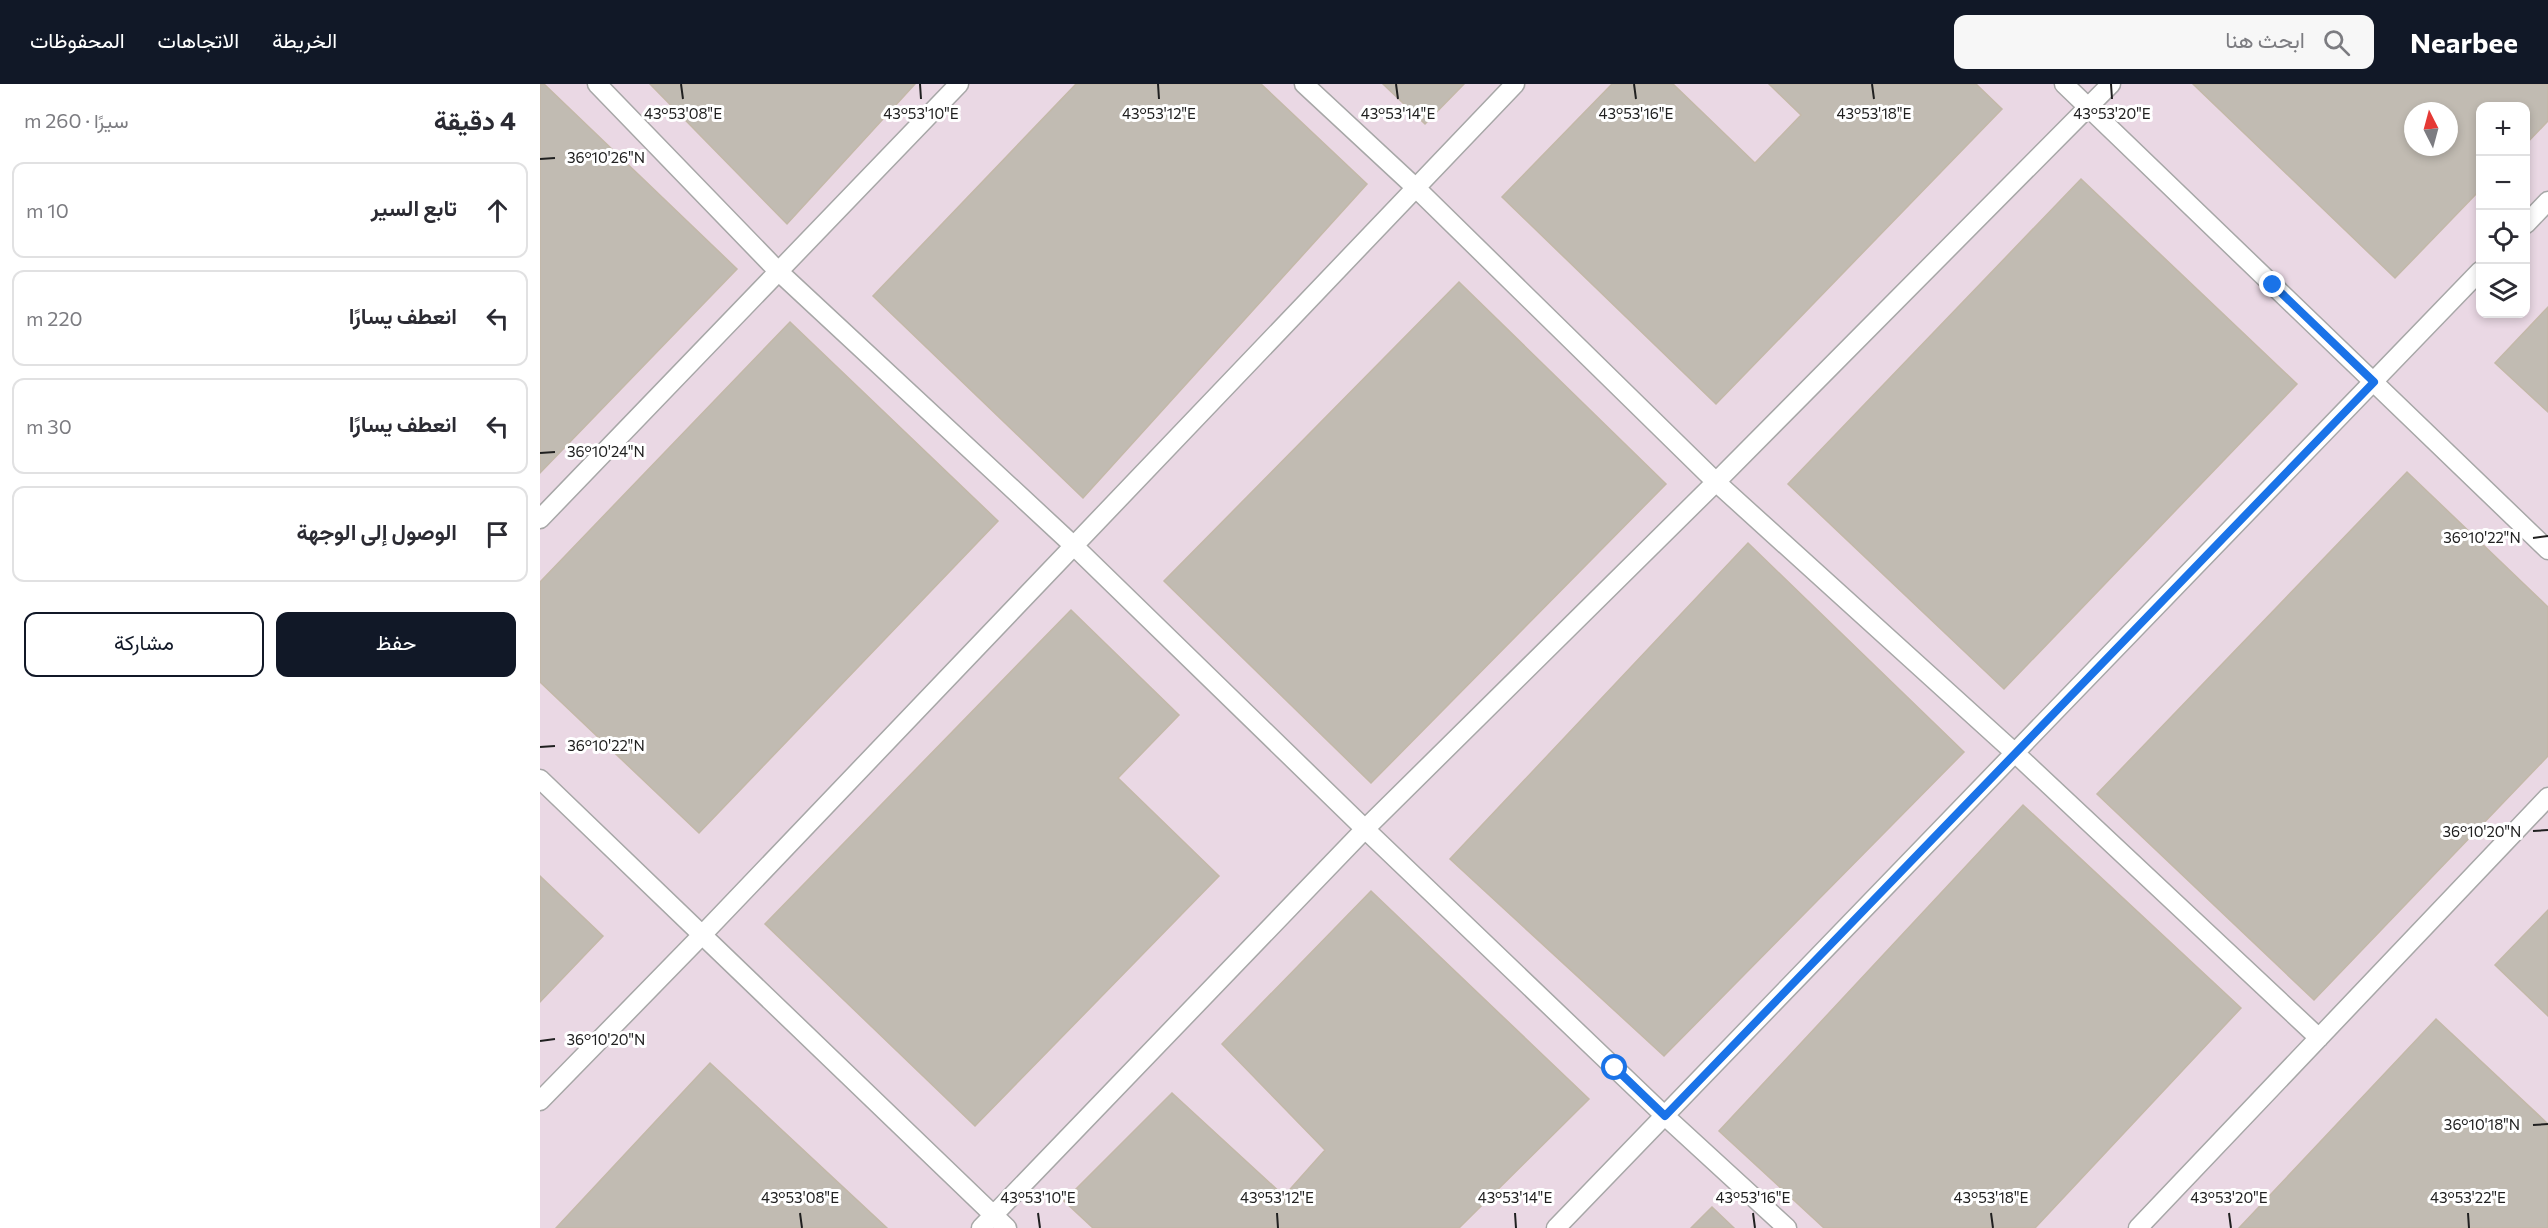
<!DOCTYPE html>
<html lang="ar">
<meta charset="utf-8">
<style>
:root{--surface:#fff;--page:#f7f7f7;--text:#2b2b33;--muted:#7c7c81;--line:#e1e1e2;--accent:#111827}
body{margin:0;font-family:Commissioner,Vazirmatn,sans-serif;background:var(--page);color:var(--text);direction:rtl}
.controls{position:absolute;right:18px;top:18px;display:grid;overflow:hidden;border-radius:12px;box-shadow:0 3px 9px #0003}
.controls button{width:54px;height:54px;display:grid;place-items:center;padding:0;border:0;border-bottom:2px solid var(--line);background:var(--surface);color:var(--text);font:30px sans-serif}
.compass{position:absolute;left:1864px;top:18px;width:54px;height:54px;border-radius:50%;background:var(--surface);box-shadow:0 3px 9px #0003;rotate:354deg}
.stop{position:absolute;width:18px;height:18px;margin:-14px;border:4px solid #1a73e8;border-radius:50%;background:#fff}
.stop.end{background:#1a73e8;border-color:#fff;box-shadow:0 2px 6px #0008}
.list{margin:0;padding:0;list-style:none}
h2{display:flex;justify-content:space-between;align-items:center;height:78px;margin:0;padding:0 24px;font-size:26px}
h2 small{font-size:20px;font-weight:400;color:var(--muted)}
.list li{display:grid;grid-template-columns:39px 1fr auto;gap:18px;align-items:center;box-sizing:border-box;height:96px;margin:0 12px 12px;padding:0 12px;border:2px solid var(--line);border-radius:12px}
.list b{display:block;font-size:22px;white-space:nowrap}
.list em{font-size:20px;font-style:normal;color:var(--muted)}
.actions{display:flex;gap:12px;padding:18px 24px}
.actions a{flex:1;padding:14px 0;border:2px solid var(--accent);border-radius:12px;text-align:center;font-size:21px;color:var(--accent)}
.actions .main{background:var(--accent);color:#fff}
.icon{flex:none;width:33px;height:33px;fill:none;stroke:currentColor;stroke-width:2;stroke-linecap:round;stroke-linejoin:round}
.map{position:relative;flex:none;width:2008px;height:1144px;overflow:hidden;direction:ltr}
header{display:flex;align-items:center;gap:36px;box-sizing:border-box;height:84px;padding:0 30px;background:var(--accent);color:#fff}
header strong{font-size:28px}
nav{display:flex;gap:33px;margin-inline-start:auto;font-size:21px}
.search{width:420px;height:54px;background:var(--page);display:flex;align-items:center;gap:15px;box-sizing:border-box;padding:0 21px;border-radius:12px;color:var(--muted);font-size:22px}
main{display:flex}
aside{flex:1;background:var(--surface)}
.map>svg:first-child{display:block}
</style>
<header>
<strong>Nearbee</strong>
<div class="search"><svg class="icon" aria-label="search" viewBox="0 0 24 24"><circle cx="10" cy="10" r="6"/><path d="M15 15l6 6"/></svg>ابحث هنا</div>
<nav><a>الخريطة</a><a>الاتجاهات</a><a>المحفوظات</a></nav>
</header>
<main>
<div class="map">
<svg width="2008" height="1144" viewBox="0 0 2008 1144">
<rect width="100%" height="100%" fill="#f1efe6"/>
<path fill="#ead8e4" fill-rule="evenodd" d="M0,0H2008V1144H0ZM1940,22H1986V230H1940ZM1873,27H1909V63H1873Z"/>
<path fill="#c1bbb2" stroke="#c3b8a8" stroke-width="1.5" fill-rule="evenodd" d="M0,0H4L197,185L0,389Z
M110,0H375L247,140Z
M536,0H721L827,100L543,414L333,212Z
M843,0H924L885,40Z
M1072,0H1133L1215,79L1261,31L1229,0H1436L1462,25L1176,320L962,113Z
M1653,0H2008V37L1986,60V22H1940V106L1855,194ZM1873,27H1909V63H1873Z
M1541,95L1757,300L1464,605L1248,400Z
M919,198L1126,400L831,699L624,497Z
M2008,223V328L1955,279Z
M250,238L458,437L159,749L0,598V498Z
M1867,388L2008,523V672L1774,916L1557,710Z
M1208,459L1424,668L1124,972L910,775Z
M531,526L639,631L578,694L679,792L435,1042L225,840Z
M1483,721L1701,924L1495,1144H1284L1179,1047Z
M0,792L63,852L0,918Z
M831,807L1049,1015L919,1144H553L524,1117L632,1009L744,1112L785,1066L682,960Z
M2008,826V932L1955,881Z
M1896,935L2008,1040V1144H1699Z
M170,979L347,1144H16Z
M1172,1123L1194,1144H1151Z"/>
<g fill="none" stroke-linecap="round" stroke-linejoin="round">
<defs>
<path id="service" d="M57,0L238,187L534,462L825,745L1125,1032L1247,1144
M764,0L876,104L1176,398L1475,669L1779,954
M1524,0L2008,466
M1986,140L2008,117
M0,435L419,0
M0,695L467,1144
M0,1017L162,851L975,0
M441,1144L825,745L1176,398L1571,0
M1016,1144L1940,187
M1598,1144L2008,713"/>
</defs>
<use href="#service" stroke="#a7a7a7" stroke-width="21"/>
<use href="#service" stroke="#fff" stroke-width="18"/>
</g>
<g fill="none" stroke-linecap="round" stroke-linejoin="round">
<path stroke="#1a73e8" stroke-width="8" d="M1075,984L1125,1032L1834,298L1733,201"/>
</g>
<path fill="none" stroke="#202020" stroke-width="2" d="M141,0L143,15M380,0L381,15M618,0L619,15M856,0L858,15M1094,0L1096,15M1332,0L1334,15M1571,0L1572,15M0,75L15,74M0,369L15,368M1993,454L2008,452M0,663L15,662M1993,747L2008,746M0,957L15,955M1993,1041L2008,1040M260,1129L262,1144M498,1129L500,1144M737,1129L738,1144M975,1129L976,1144M1213,1129L1215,1144M1451,1129L1453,1144M1689,1129L1691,1144M1928,1129L1929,1144"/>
<g font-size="15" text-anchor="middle" fill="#202020" stroke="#fff" stroke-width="6" stroke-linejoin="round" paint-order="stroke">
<text x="143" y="35">43°53'08"E</text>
<text x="381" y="35">43°53'10"E</text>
<text x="619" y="35">43°53'12"E</text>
<text x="858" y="35">43°53'14"E</text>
<text x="1096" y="35">43°53'16"E</text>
<text x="1334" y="35">43°53'18"E</text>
<text x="1572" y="35">43°53'20"E</text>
<text x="66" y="79">36°10'26"N</text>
<text x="66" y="373">36°10'24"N</text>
<text x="1942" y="459">36°10'22"N</text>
<text x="66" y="667">36°10'22"N</text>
<text x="1942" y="753">36°10'20"N</text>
<text x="66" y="961">36°10'20"N</text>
<text x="1942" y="1046">36°10'18"N</text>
<text x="260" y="1119">43°53'08"E</text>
<text x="498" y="1119">43°53'10"E</text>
<text x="737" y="1119">43°53'12"E</text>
<text x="975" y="1119">43°53'14"E</text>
<text x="1213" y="1119">43°53'16"E</text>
<text x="1451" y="1119">43°53'18"E</text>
<text x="1689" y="1119">43°53'20"E</text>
<text x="1928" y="1119">43°53'22"E</text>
</g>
</svg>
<div class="controls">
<button>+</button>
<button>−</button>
<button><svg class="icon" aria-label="locate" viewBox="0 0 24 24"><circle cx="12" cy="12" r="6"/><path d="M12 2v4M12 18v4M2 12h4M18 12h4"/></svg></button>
<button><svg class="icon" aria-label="layers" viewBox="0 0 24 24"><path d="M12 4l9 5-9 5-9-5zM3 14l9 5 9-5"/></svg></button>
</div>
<svg class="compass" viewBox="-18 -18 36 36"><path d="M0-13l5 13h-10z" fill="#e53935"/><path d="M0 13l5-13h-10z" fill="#7c7c81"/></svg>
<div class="stop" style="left:1075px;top:984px"></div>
<div class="stop end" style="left:1733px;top:201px"></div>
</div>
<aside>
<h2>4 دقيقة<small>سيرًا · 260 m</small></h2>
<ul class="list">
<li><svg class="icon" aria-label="ahead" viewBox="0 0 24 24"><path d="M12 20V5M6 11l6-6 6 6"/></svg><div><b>تابع السير</b></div><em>10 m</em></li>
<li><svg class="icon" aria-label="left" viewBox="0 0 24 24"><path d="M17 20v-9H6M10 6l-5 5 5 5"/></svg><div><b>انعطف يسارًا</b></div><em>220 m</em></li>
<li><svg class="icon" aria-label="left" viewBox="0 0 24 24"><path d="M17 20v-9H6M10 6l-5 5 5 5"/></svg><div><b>انعطف يسارًا</b></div><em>30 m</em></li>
<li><svg class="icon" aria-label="arrive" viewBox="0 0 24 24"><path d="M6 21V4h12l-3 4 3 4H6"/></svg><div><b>الوصول إلى الوجهة</b></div></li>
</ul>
<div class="actions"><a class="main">حفظ</a><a>مشاركة</a></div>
</aside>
</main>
